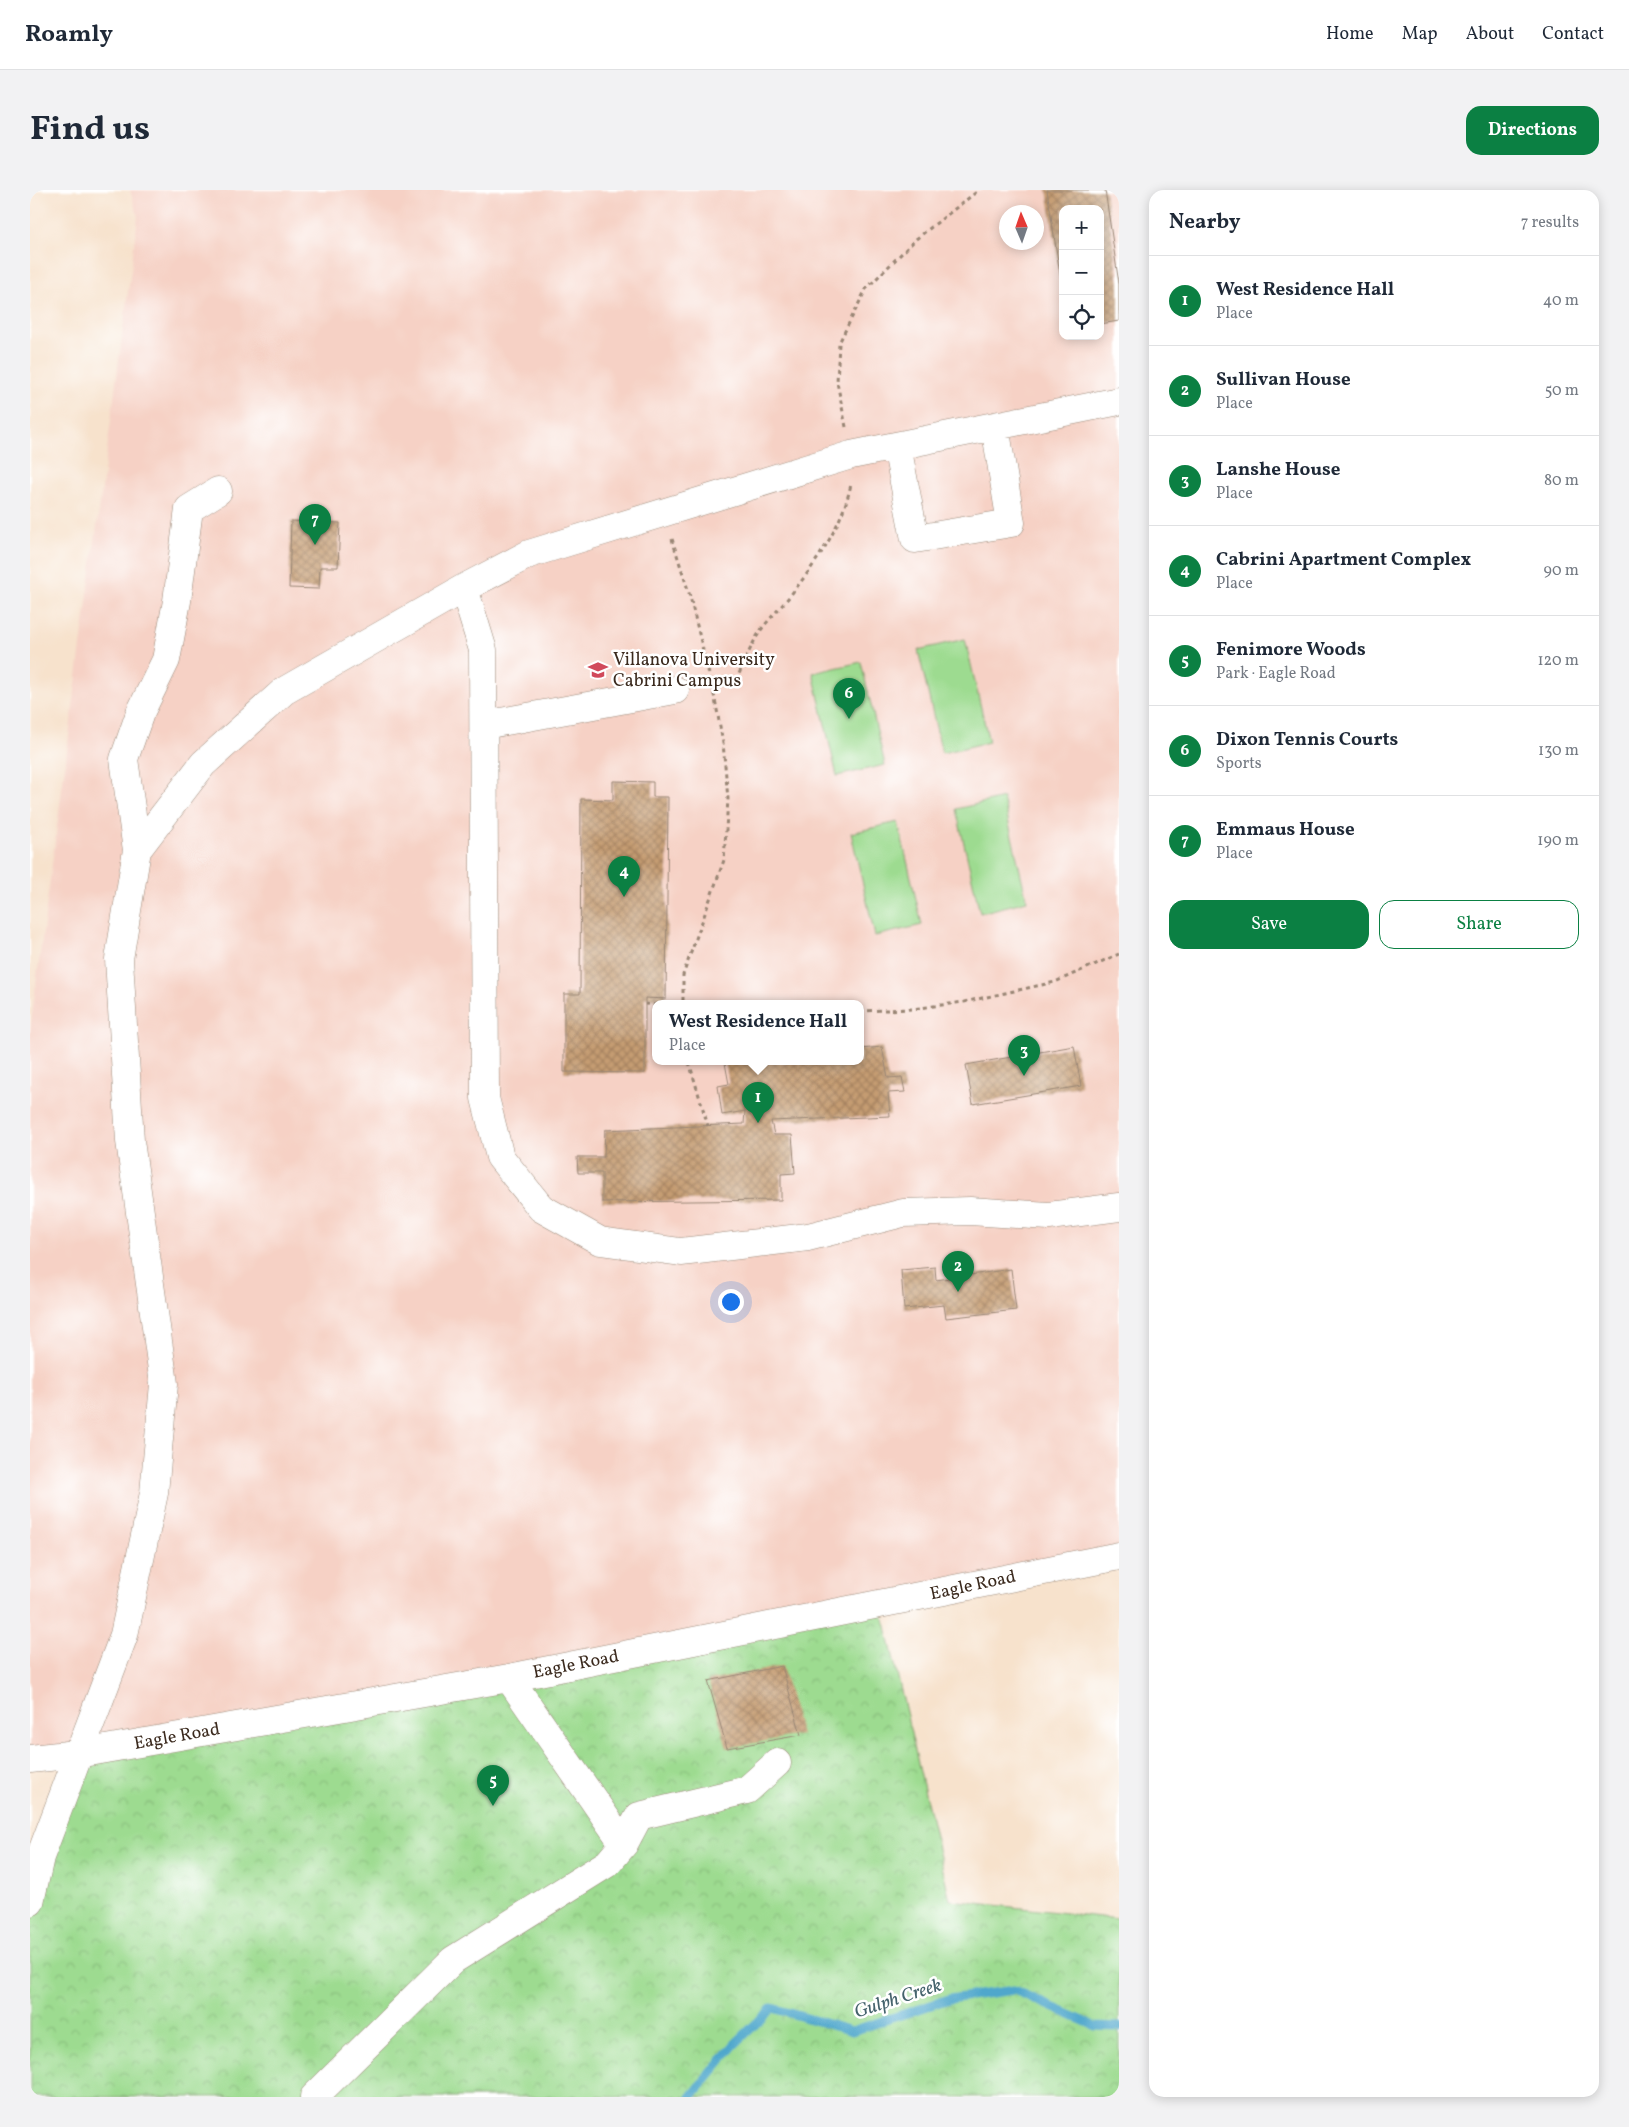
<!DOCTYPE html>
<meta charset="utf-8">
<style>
:root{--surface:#fff;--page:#f2f2f3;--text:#1f2937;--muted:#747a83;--line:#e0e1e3;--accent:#0b8043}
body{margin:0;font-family:Vollkorn,serif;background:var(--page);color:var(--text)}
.controls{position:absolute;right:15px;top:15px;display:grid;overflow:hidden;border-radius:10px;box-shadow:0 2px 12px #0003}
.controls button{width:45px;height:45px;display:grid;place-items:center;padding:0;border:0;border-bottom:1px solid var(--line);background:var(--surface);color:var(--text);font:25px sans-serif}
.compass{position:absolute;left:969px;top:15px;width:45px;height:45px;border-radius:50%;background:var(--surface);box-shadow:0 2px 12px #0003;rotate:358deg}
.you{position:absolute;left:700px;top:1111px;width:18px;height:18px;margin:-12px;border:4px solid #fff;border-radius:50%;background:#1a73e8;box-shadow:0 0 0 8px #1a73e833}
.badge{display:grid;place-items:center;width:32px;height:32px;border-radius:50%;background:var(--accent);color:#fff;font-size:16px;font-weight:700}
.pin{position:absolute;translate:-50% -41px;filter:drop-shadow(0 1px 2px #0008)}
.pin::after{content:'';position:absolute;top:26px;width:18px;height:15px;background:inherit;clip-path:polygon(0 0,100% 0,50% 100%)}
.popup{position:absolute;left:622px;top:810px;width:212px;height:65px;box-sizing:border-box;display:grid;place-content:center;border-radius:10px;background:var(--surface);filter:drop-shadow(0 1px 4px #0005);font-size:16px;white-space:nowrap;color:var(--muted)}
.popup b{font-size:19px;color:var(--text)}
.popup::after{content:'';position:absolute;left:50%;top:100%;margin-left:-10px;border:10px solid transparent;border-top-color:var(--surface)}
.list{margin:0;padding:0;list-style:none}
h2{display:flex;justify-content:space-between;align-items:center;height:65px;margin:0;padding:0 20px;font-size:21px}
h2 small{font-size:16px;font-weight:400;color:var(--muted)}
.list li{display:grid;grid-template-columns:32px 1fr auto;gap:15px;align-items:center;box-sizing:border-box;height:90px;padding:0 20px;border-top:1px solid var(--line)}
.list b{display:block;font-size:19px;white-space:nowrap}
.list p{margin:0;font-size:16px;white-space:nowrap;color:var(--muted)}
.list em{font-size:16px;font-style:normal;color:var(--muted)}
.actions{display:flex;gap:10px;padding:15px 20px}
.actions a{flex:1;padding:11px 0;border:1px solid var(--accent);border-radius:15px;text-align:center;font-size:18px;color:var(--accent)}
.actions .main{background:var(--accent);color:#fff}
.icon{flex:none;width:28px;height:28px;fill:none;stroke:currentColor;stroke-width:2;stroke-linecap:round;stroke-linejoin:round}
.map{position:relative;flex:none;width:1089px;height:1907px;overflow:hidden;border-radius:15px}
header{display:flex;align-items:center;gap:30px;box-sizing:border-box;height:70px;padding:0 25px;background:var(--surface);border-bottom:1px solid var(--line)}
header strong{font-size:24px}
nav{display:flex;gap:28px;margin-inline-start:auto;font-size:18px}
.intro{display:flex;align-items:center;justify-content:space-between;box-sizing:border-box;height:120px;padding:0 30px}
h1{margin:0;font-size:35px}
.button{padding:12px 22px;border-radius:15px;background:var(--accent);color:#fff;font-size:18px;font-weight:700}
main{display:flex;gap:30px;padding:0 30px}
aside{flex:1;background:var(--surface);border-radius:15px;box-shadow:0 2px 12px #0003}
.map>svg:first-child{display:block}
</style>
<header>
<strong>Roamly</strong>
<nav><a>Home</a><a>Map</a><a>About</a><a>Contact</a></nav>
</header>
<div class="intro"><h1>Find us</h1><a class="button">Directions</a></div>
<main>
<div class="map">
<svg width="1089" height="1907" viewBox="0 0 1089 1907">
<defs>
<pattern id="park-crowns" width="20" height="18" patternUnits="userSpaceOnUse" patternTransform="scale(1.25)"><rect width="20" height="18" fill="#9ddb90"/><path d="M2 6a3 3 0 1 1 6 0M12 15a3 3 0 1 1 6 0" fill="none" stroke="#88bc7c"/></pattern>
<pattern id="building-cross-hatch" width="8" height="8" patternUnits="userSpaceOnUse" patternTransform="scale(1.25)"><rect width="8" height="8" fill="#c59c72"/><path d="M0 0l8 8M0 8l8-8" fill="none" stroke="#a17f5d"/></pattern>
</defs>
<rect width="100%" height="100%" fill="#fff"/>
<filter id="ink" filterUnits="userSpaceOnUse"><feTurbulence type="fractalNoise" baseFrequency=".02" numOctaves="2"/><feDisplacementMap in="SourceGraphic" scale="10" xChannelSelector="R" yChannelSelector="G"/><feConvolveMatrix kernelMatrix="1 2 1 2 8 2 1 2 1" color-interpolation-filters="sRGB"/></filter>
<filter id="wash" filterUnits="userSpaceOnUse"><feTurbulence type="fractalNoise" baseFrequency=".0096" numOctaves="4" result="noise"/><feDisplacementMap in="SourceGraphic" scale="20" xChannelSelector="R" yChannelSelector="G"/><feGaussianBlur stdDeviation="1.12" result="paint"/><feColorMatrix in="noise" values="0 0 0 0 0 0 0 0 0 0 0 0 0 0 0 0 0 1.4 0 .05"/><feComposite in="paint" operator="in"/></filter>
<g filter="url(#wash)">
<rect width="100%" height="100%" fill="#f7e2cc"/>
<path fill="#f6d1c5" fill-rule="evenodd" d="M100,0H1089V1366L0,1567V840L108,27ZM1033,19H1070V146H1033ZM976,22H1006V52H976ZM626,814H830V872H626Z"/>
<path fill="url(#park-crowns)" stroke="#6c8257" d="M851,1415L920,1710L1089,1729V1907H0V1712L47,1564Z"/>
<path fill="#9ddb90" stroke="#6c8257" d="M935,449L959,552L912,563L888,460Z
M831,472L855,575L807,586L783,483Z
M973,608L997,711L950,723L926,619Z
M868,632L892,735L845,746L821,643Z"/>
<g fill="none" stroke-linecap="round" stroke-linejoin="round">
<path stroke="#4fa7cc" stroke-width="9" d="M661,1907L704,1855L742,1818L822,1841L919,1809L984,1800L1065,1836L1089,1837"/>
</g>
<g id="blocks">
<path fill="url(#building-cross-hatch)" d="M1017,0H1075L1089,94V131L1070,134V19H1033L1032,97Z
M261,331L310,333L308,377H290L289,399L259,398Z
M583,591L623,592V607H638L636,809L615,808V883L534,882V804H550L551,609L583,610Z
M1044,856L1051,896L943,914L936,875Z
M852,857L858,888L872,887L875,902L858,903L860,926L741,931L744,945H762L765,983L751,984V1010L572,1012V983H548L547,967H574L575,940L714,934L715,921L692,925L688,896L699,894L695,873L830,872V859Z
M905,1077L906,1090L981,1079L986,1120L916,1128L914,1115L874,1119L871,1080Z
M752,1476L771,1545L697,1558L678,1491Z"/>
</g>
</g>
<g filter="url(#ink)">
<use href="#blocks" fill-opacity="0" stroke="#998675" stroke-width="1"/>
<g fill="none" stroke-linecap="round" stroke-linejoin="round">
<defs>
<path id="minor" d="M867,256L885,349L981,333L965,236
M434,398L453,460L455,908L470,967L511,1018L570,1051L651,1062L778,1047L873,1023L940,1021L1019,1026L1089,1017
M454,535L645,500
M107,660L94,569L110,523L136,470L147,411L159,319L188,301
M479,1488L594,1654
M0,1569L47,1564L479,1488L1089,1366
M0,1712L10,1667L94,1445L124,1303L134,1194L100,951L89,769L107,660L173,574L254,501L434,398L499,364L821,265L1089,211
M284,1907L423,1770L578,1673L594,1654L609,1626L717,1600L747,1573"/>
</defs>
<use href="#minor" stroke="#998675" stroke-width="29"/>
<path stroke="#998675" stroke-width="3" stroke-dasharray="4 4" stroke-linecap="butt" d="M816,237L807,192L809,153L836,99L886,49L949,0
M642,349L659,403L685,509L693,553L698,609L694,670L653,785V814
M683,499L706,490C715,472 722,451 734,436C742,426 751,417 759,407C786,373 812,337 821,294
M615,814L626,815
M704,814H755
M830,821L882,819L934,812L1025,792L1089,764
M659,872L678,936"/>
<use href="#minor" stroke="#fff" stroke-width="28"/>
</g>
</g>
<defs>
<symbol id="university-bare" viewBox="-9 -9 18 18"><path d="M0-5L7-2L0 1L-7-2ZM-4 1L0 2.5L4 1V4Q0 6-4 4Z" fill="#d1495b" stroke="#fff" stroke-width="2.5" paint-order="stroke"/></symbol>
</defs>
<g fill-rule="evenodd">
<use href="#university-bare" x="554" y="466" width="28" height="28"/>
</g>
<g text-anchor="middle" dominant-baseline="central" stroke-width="5" stroke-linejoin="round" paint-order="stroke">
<g font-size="18" fill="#3b2a1e" stroke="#fff" text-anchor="start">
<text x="583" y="470">Villanova University<tspan x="583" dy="21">Cabrini Campus</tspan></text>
</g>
<g font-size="18" fill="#3b2a1e" stroke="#fff">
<text transform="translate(943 1396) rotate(-12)">Eagle Road</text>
<text transform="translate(546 1475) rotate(-11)">Eagle Road</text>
<text transform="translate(147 1547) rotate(-10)">Eagle Road</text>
</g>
<g font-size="19" font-style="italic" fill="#44626c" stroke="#fff">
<text transform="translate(868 1809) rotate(-18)">Gulph Creek</text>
</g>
</g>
</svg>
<div class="controls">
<button>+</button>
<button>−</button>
<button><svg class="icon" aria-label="locate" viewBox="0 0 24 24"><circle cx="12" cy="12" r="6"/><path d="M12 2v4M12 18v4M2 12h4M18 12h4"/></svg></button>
</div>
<svg class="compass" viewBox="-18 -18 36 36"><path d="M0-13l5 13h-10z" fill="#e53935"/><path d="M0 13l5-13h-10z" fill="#747a83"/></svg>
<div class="you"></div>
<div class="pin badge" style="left:728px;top:933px">1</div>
<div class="popup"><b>West Residence Hall</b>Place</div>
<div class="pin badge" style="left:928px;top:1102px">2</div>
<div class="pin badge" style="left:994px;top:886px">3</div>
<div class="pin badge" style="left:594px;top:707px">4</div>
<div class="pin badge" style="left:463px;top:1616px">5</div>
<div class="pin badge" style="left:819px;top:529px">6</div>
<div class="pin badge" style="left:285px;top:355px">7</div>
</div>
<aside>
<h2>Nearby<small>7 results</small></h2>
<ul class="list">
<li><span class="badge">1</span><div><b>West Residence Hall</b><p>Place</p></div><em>40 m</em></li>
<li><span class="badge">2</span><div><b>Sullivan House</b><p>Place</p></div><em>50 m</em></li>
<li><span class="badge">3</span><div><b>Lanshe House</b><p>Place</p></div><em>80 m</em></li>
<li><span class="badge">4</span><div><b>Cabrini Apartment Complex</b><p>Place</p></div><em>90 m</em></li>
<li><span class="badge">5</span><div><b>Fenimore Woods</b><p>Park · Eagle Road</p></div><em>120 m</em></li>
<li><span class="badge">6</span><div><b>Dixon Tennis Courts</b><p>Sports</p></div><em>130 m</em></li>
<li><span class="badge">7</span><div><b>Emmaus House</b><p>Place</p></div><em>190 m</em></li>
</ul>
<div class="actions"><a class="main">Save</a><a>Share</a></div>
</aside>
</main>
